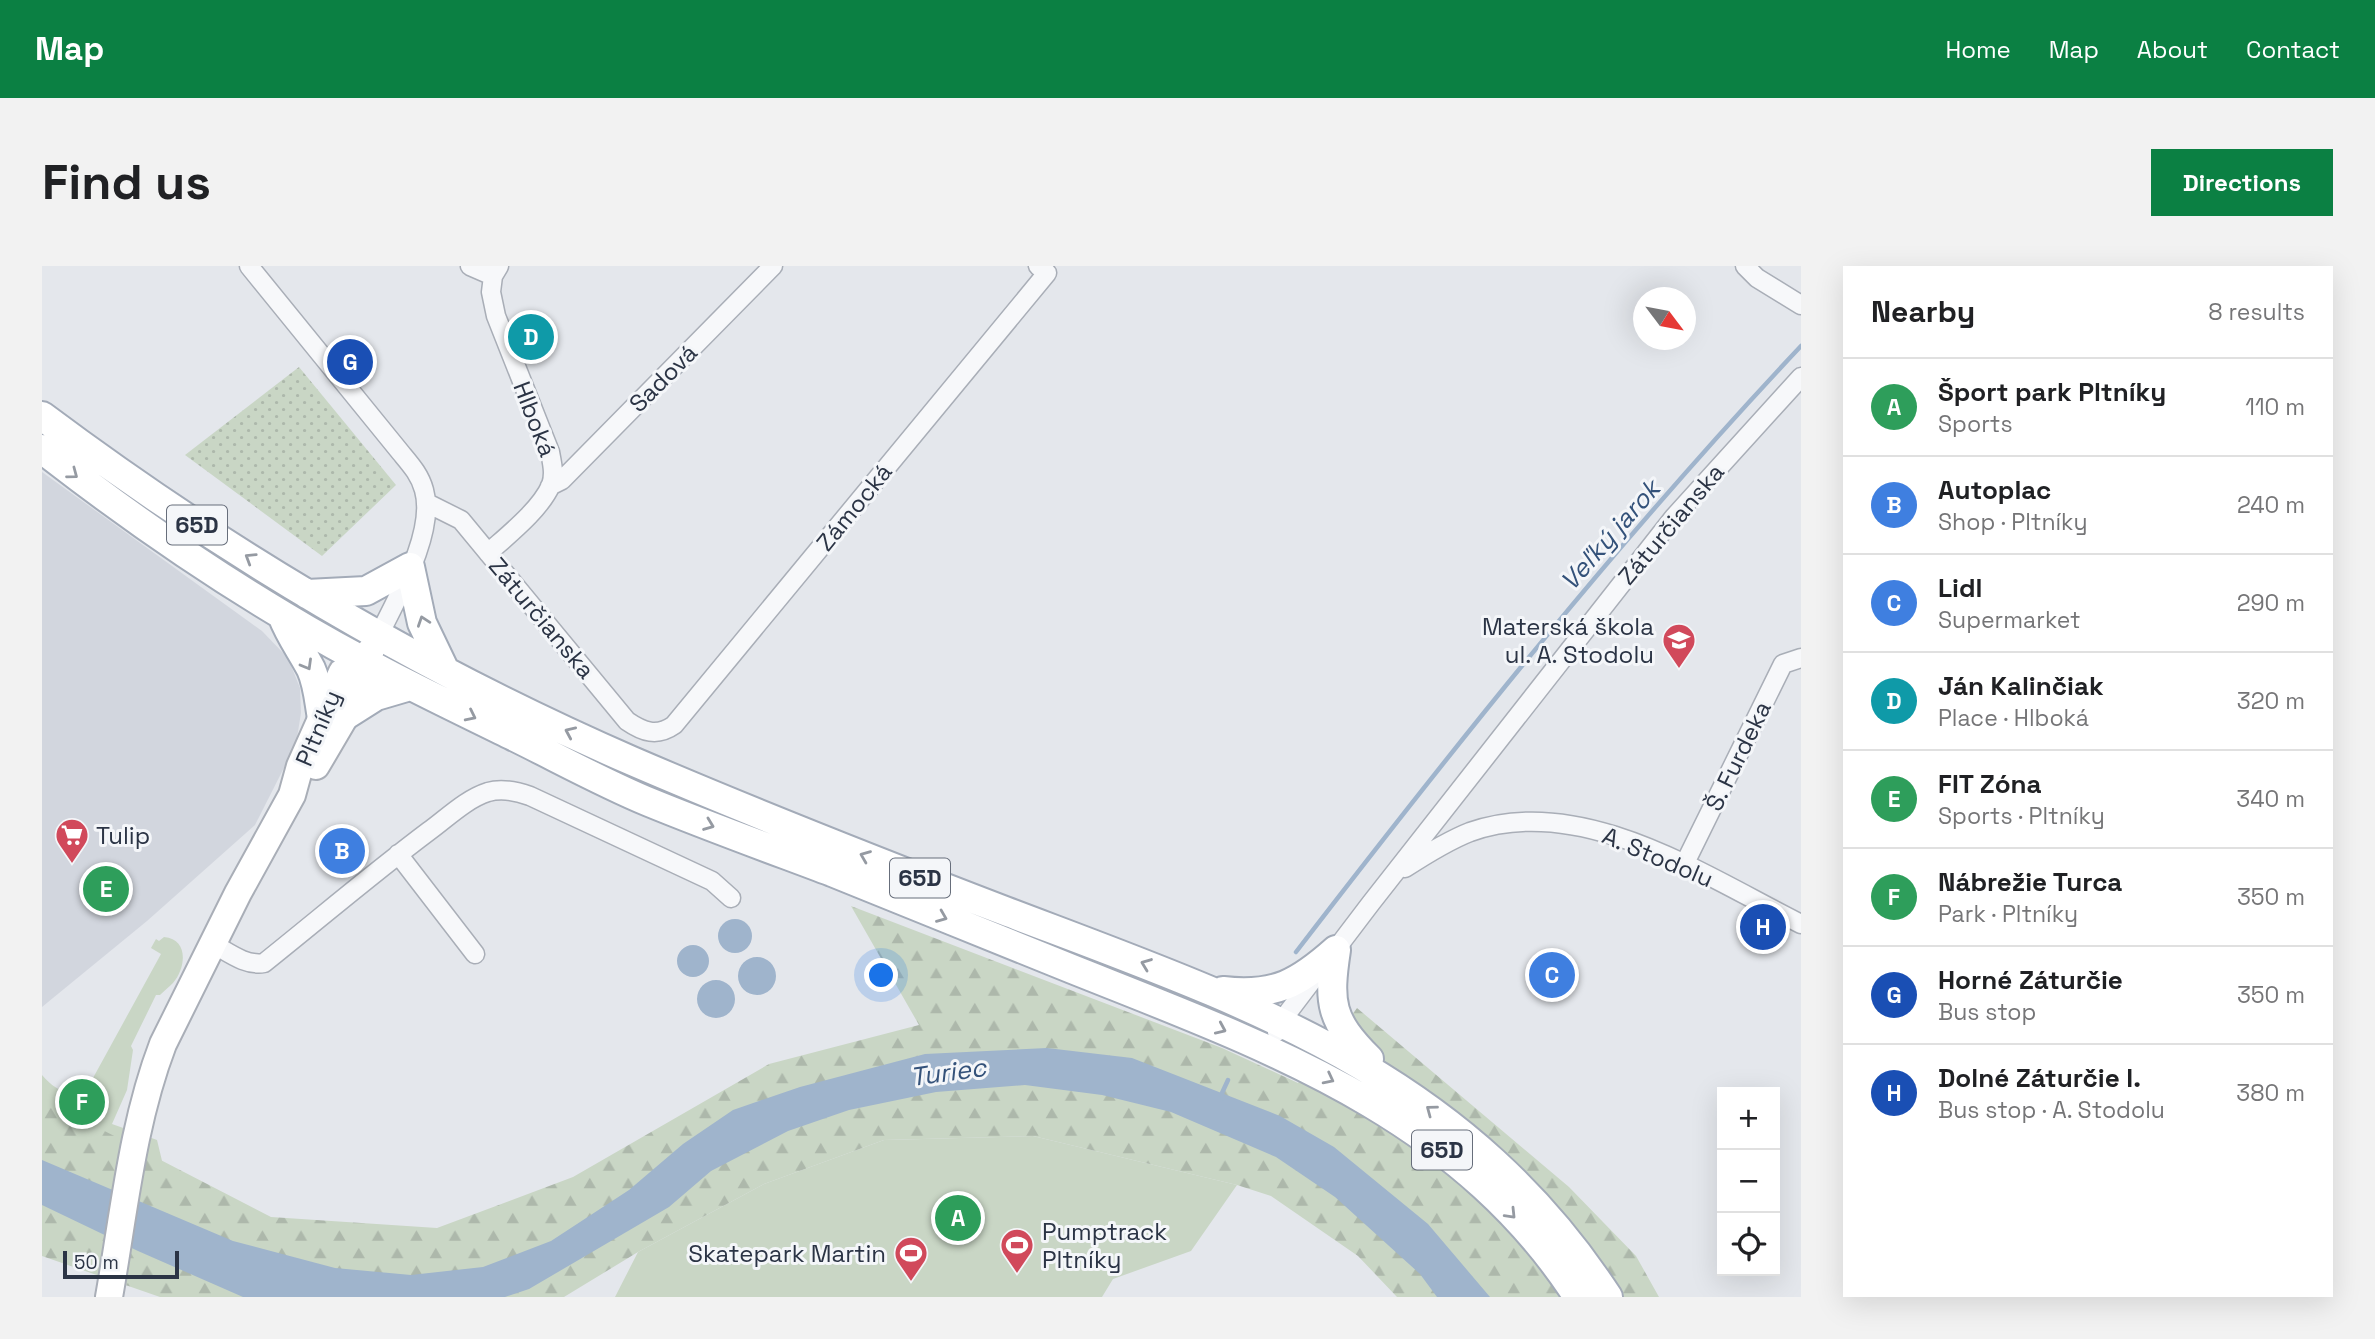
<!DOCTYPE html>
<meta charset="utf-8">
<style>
:root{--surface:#fff;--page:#f2f2f2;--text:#202124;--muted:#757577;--line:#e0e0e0;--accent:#0b8043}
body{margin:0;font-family:"Space Grotesk",sans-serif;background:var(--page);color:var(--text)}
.controls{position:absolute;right:21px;bottom:21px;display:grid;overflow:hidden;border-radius:0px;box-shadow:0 7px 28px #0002}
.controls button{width:63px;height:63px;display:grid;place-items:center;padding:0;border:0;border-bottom:2px solid var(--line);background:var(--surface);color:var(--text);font:35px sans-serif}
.compass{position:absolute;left:1591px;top:21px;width:63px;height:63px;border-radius:50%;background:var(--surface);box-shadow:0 7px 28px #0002;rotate:122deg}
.scale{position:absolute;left:21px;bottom:18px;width:116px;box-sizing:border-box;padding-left:7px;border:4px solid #2b3445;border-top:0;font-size:19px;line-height:24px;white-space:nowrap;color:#2b3445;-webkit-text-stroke:5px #f4f6f9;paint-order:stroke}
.you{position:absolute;left:840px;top:710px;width:24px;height:24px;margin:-18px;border:5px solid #fff;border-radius:50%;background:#1a73e8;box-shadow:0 0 0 10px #1a73e833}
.badge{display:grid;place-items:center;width:46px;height:46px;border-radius:50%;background:var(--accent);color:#fff;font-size:23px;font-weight:700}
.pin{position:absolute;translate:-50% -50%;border:4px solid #fff;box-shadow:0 2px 7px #0006}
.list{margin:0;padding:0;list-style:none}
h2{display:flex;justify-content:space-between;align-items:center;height:91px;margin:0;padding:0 28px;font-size:30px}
h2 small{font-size:23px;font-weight:400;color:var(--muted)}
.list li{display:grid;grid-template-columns:46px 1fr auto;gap:21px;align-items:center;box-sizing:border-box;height:98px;padding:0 28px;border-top:2px solid var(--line)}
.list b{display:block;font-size:26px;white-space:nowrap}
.list p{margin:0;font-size:23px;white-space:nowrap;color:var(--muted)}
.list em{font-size:23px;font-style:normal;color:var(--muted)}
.icon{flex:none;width:38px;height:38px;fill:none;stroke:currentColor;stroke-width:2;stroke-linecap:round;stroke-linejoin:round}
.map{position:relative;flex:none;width:1759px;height:1031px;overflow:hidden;border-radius:0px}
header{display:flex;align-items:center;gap:42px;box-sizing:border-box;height:98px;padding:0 35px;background:var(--accent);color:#fff}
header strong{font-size:33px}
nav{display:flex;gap:38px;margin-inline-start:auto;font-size:24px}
.intro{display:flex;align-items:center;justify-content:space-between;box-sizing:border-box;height:168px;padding:0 42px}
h1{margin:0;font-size:49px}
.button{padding:18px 32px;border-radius:0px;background:var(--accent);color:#fff;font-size:24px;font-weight:700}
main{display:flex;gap:42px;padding:0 42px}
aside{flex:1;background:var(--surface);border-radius:0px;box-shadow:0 7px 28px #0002}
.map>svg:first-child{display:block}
</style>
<header>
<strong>Map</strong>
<nav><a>Home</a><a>Map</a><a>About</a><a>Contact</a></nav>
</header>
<div class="intro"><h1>Find us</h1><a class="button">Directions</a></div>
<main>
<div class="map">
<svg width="1759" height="1031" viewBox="0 0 1759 1031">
<defs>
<pattern id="forest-firs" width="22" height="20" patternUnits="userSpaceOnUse" patternTransform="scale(1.75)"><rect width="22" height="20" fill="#c9d6c5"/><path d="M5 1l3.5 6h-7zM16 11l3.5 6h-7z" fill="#adb8ab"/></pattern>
<pattern id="garden-dots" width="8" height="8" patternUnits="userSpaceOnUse" patternTransform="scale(1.75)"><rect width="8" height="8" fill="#c9d6c5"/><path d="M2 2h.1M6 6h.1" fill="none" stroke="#adb8ab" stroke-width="1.8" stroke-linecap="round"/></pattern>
</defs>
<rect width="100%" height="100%" fill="#e4e7ec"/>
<path fill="#d2d6de" d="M0,206L220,365L246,392L258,422L259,447L254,478L213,559L105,655L0,741Z"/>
<path fill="#c9d6c5" d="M122,671C147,673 144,702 131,717C127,721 122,725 118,729H114L89,780L91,784L85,824L70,858L115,874L121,899L128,913L149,929L251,981L379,988L505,946L722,813L1028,749L1059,755L1204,811L1241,828L1231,848L1090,792L1005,782L883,788L758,821L691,844L641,878L587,924L509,975L442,1001L369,1009L293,1002L191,975L0,894V809C17,829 33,832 51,812L119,688L109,682L114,673L117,675Z
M991,870L1195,919L1149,985L1071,1013L1060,1031H573L596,986L722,918L842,874Z"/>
<path fill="url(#forest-firs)" d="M809,640L1180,782L1256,817L1315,742L1527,921L1594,990L1617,1031H1355L1316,990L1229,930L1195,919L991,870L842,874L722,918L596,986L522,1031H118L0,990V827L49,858L229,951L395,962L531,911L727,798L877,759Z"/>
<path fill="url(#garden-dots)" d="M257,101L354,219L280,290L143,189Z"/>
<path fill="#9fb4cc" d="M676 670a17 17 0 1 1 34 0a17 17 0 1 1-34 0Z
M635 695a16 16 0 1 1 32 0a16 16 0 1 1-32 0Z
M696 710a19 19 0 1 1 38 0a19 19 0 1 1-38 0Z
M655 733a19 19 0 1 1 38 0a19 19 0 1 1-38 0Z
M1005,782L1090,792L1238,850L1292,881L1386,958L1448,1031H1395L1378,1008L1293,931L1234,891L1129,846L1060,829L983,819L894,826L807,844L746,865L669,905L627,941L487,1023L463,1031H201L96,985L0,939V894L191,975L293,1002L369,1009L441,1001L509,975L587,924L641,878L691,844L758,821L883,788Z"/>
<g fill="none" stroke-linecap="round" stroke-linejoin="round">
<path stroke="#9fb4cc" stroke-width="4.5" d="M1254,686C1414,478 1579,271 1759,80
M1181,832L1180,827L1186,814"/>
<defs>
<path id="street" d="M207,0L359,187C369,199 378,209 382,224C394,266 355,332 336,371
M428,0L451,10
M1703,0L1715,12L1759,39
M508,220L520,214L731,0
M385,237L419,254L585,455C601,466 615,471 632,459L1005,7L996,0
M446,287C466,269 498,244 509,219C513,208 510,197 508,186L454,50L449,26L451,10L457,0
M356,588L433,688
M1642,599L1741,398L1759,392
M1363,602C1383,589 1405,575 1428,566C1539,526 1663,610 1759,658
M171,678C186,686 203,700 222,697C277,653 331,607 387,565C405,552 424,533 446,526C460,522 474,525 488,530L670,615L689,632
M1235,766L1247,745L1329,637L1632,251L1759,111"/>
<path id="secondary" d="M274,500L321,420L322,396L329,384
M67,1031C82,947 90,859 121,778L196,627L250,529L258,500L300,406L322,396"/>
<path id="primary" d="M0,150C183,287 381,404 590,495C713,548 838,597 963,645C1202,736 1419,806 1566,1031
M0,183C77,243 158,300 242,350C316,395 393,432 471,470C516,492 561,517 607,536C668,561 729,583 790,606C870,638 950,671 1030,703C1223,780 1417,847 1536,1031
M265,328L324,325L368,301L380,357L403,405
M240,349C248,370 259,384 269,403C276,418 277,436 280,452
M304,449L334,430L368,420
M1294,684C1286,737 1288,754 1327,793
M1181,725C1233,731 1257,717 1294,684"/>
</defs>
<use href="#street" stroke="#a9aeb7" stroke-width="21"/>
<use href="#secondary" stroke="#a9aeb7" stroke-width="30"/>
<use href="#primary" stroke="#a3abb8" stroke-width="32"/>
<use href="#street" stroke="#f7f8fa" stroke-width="18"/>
<use href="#secondary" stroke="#fff" stroke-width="26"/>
<use href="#primary" stroke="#fff" stroke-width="28"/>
</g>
<defs><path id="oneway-chevron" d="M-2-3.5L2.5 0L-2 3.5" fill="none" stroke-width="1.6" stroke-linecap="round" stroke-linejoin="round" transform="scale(1.75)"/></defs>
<g stroke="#959aa2">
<use href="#oneway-chevron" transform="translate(31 208) rotate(37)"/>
<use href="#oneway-chevron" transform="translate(208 292) rotate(-148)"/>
<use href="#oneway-chevron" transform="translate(381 355) rotate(-109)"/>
<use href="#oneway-chevron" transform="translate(265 399) rotate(60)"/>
<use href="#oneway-chevron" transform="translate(429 450) rotate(26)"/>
<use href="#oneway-chevron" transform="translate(528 466) rotate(-156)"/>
<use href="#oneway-chevron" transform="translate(667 559) rotate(21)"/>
<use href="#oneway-chevron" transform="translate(823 590) rotate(-158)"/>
<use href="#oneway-chevron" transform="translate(900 651) rotate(22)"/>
<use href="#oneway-chevron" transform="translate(1104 698) rotate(-159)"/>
<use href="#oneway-chevron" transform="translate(1179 763) rotate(24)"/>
<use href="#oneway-chevron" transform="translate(1287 813) rotate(27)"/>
<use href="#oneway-chevron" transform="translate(1389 844) rotate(-143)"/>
<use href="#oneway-chevron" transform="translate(1469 948) rotate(46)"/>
</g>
<defs>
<symbol id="school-pin" viewBox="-11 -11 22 30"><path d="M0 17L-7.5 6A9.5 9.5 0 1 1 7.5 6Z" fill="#d1495b" stroke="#f4f6f9"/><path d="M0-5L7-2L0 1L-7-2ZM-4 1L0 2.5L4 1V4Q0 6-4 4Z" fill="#fff"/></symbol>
<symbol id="supermarket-pin" viewBox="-11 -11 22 30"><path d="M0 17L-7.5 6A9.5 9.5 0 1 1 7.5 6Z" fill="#d1495b" stroke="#f4f6f9"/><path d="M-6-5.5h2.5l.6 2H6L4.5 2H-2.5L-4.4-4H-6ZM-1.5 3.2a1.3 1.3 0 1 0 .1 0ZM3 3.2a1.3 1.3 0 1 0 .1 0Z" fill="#fff"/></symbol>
<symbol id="stadium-pin" viewBox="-11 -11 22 30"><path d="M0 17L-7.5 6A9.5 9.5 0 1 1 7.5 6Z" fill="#d1495b" stroke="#f4f6f9"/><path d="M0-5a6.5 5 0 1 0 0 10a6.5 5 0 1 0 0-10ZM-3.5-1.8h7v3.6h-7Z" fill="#fff"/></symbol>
</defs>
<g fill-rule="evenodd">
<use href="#school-pin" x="1618" y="355" width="38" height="52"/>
<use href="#supermarket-pin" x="11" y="550" width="38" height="52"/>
<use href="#stadium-pin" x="956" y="960" width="38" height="52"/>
<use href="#stadium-pin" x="850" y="968" width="38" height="52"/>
</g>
<g text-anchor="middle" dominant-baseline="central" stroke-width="6" stroke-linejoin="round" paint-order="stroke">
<g fill="#f4f6f9" stroke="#676e7b" stroke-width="2">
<rect x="125" y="239.5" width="60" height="39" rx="5"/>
<rect x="848" y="592.5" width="60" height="39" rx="5"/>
<rect x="1370" y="864.5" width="60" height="39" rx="5"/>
</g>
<g font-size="23" font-weight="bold" fill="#2b3445">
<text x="155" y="259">65D</text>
<text x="878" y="612">65D</text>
<text x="1400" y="884">65D</text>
</g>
<g font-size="24" fill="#2b3445" stroke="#f4f6f9">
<text transform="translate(621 112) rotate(-45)">Sadová</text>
<text transform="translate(493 153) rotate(69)">Hlboká</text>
<text transform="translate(812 241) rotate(-51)">Zámocká</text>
<text transform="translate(1629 258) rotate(-50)">Záturčianska</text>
<text transform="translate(500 352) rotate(50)">Záturčianska</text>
<text transform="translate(276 462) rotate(-67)">Pltníky</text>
<text transform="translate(1696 490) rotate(-64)">Š. Furdeka</text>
<text transform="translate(1616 591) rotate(23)">A. Stodolu</text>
</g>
<g font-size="24" fill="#2b3445" stroke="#f4f6f9" text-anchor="end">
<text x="1612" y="360">Materská škola<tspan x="1612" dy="28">ul. A. Stodolu</tspan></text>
<text x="54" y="569" text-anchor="start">Tulip</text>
<text x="1000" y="965" text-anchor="start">Pumptrack<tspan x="1000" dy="28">Pltníky</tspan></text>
<text x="844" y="987">Skatepark Martin</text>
</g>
<g font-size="26" font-style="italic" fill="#34527a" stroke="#f4f6f9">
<text transform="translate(1568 269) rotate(-49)">Veľký jarok</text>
<text transform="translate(906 806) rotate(-8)">Turiec</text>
</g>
</g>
</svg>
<div class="controls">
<button>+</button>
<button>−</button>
<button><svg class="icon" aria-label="locate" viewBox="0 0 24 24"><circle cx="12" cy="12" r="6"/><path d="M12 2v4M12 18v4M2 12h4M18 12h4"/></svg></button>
</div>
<svg class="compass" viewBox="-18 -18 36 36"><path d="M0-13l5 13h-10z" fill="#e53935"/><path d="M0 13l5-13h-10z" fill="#757577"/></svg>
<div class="scale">50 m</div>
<div class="you"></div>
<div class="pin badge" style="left:916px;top:952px;background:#2e9e5b">A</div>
<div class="pin badge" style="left:300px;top:585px;background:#3f7fe0">B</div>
<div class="pin badge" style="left:1510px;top:709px;background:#3f7fe0">C</div>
<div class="pin badge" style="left:489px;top:71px;background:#0f9aa8">D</div>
<div class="pin badge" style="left:64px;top:623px;background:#2e9e5b">E</div>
<div class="pin badge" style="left:40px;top:836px;background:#2e9e5b">F</div>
<div class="pin badge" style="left:308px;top:96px;background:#1a4fb4">G</div>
<div class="pin badge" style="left:1721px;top:661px;background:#1a4fb4">H</div>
</div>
<aside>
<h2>Nearby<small>8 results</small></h2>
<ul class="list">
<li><span class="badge" style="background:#2e9e5b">A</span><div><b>Šport park Pltníky</b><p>Sports</p></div><em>110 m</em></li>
<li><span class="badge" style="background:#3f7fe0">B</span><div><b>Autoplac</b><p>Shop · Pltníky</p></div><em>240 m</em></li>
<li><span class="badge" style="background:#3f7fe0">C</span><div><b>Lidl</b><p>Supermarket</p></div><em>290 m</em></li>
<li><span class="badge" style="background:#0f9aa8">D</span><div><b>Ján Kalinčiak</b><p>Place · Hlboká</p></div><em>320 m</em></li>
<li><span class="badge" style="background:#2e9e5b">E</span><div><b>FIT Zóna</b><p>Sports · Pltníky</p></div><em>340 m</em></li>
<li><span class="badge" style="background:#2e9e5b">F</span><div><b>Nábrežie Turca</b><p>Park · Pltníky</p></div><em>350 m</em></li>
<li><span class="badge" style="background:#1a4fb4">G</span><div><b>Horné Záturčie</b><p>Bus stop</p></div><em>350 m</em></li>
<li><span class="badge" style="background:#1a4fb4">H</span><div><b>Dolné Záturčie I.</b><p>Bus stop · A. Stodolu</p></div><em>380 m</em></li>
</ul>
</aside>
</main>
